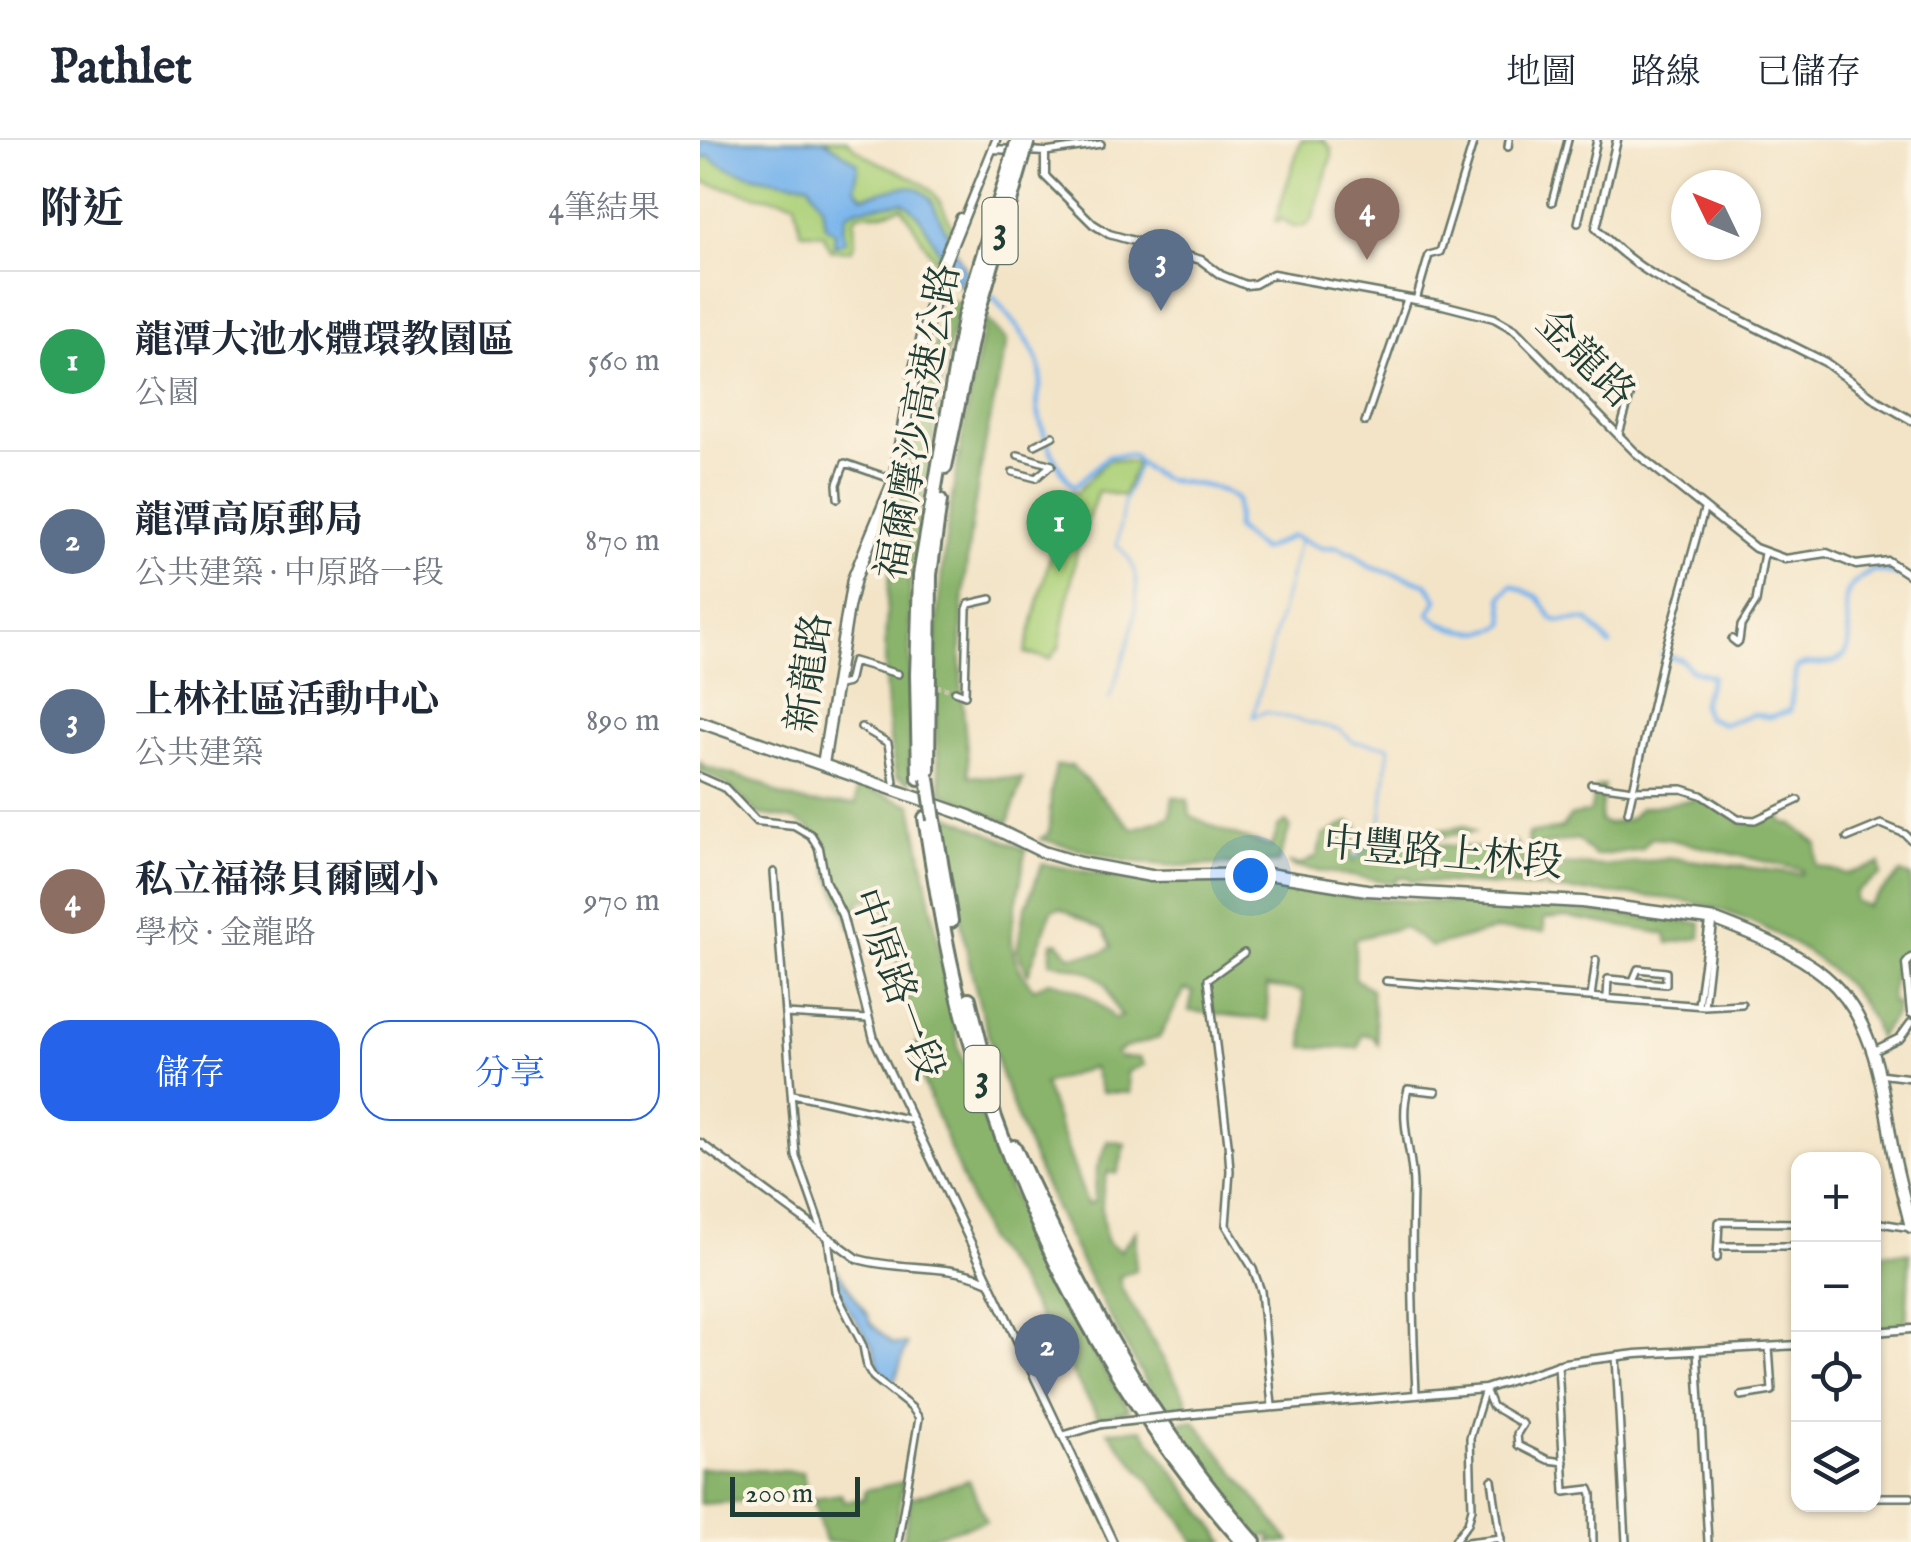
<!DOCTYPE html>
<html lang="zh-TW">
<meta charset="utf-8">
<style>
:root{--surface:#fff;--page:#f6f6f7;--text:#1f2937;--muted:#747a83;--line:#e0e1e3;--accent:#2563eb}
body{margin:0;font-family:"IM FELL English","Noto Serif TC",serif;background:var(--page);color:var(--text)}
.controls{position:absolute;right:30px;bottom:30px;display:grid;overflow:hidden;border-radius:20px;box-shadow:0 2px 8px #0004}
.controls button{width:90px;height:90px;display:grid;place-items:center;padding:0;border:0;border-bottom:2px solid var(--line);background:var(--surface);color:var(--text);font:50px sans-serif}
.compass{position:absolute;left:971px;top:30px;width:90px;height:90px;border-radius:50%;background:var(--surface);box-shadow:0 2px 8px #0004;rotate:313deg}
.scale{position:absolute;left:30px;bottom:25px;width:130px;box-sizing:border-box;padding-left:10px;border:5px solid #1f3d34;border-top:0;font-size:28px;line-height:35px;white-space:nowrap;color:#1f3d34;-webkit-text-stroke:8px #fcf5e5;paint-order:stroke}
.you{position:absolute;left:550px;top:735px;width:35px;height:35px;margin:-25px;border:8px solid #fff;border-radius:50%;background:#1a73e8;box-shadow:0 0 0 15px #1a73e833}
.badge{display:grid;place-items:center;width:65px;height:65px;border-radius:50%;background:var(--accent);color:#fff;font-size:32px;font-weight:700}
.pin{position:absolute;translate:-50% -82px;filter:drop-shadow(0 2px 5px #0008)}
.pin::after{content:'';position:absolute;top:52px;width:35px;height:30px;background:inherit;clip-path:polygon(0 0,100% 0,50% 100%)}
.list{margin:0;padding:0;list-style:none}
h2{display:flex;justify-content:space-between;align-items:center;height:130px;margin:0;padding:0 40px;font-size:42px}
h2 small{font-size:32px;font-weight:400;color:var(--muted)}
.list li{display:grid;grid-template-columns:65px 1fr auto;gap:30px;align-items:center;box-sizing:border-box;height:180px;padding:0 40px;border-top:2px solid var(--line)}
.list b{display:block;font-size:38px;white-space:nowrap}
.list p{margin:0;font-size:32px;white-space:nowrap;color:var(--muted)}
.list em{font-size:32px;font-style:normal;color:var(--muted)}
.actions{display:flex;gap:20px;padding:30px 40px}
.actions a{flex:1;padding:22px 0;border:2px solid var(--accent);border-radius:30px;text-align:center;font-size:35px;color:var(--accent)}
.actions .main{background:var(--accent);color:#fff}
.icon{flex:none;width:55px;height:55px;fill:none;stroke:currentColor;stroke-width:2;stroke-linecap:round;stroke-linejoin:round}
.map{position:relative;flex:none;width:1211px;height:1402px;overflow:hidden}
header{display:flex;align-items:center;gap:60px;box-sizing:border-box;height:140px;padding:0 50px;background:var(--surface);border-bottom:2px solid var(--line)}
header strong{font-size:48px}
nav{display:flex;gap:55px;margin-inline-start:auto;font-size:35px}
main{display:flex}
aside{flex:1;background:var(--surface)}
.map>svg:first-child{display:block}
</style>
<header>
<strong>Pathlet</strong>
<nav><a>地圖</a><a>路線</a><a>已儲存</a></nav>
</header>
<main>
<aside>
<h2>附近<small>4筆結果</small></h2>
<ul class="list">
<li><span class="badge" style="background:#2e9e5b">1</span><div><b>龍潭大池水體環教園區</b><p>公園</p></div><em>560 m</em></li>
<li><span class="badge" style="background:#5c6f8a">2</span><div><b>龍潭高原郵局</b><p>公共建築 · 中原路一段</p></div><em>870 m</em></li>
<li><span class="badge" style="background:#5c6f8a">3</span><div><b>上林社區活動中心</b><p>公共建築</p></div><em>890 m</em></li>
<li><span class="badge" style="background:#8d6e63">4</span><div><b>私立福祿貝爾國小</b><p>學校 · 金龍路</p></div><em>970 m</em></li>
</ul>
<div class="actions"><a class="main">儲存</a><a>分享</a></div>
</aside>
<div class="map">
<svg width="1211" height="1402" viewBox="0 0 1211 1402">
<rect width="100%" height="100%" fill="#fcf5e5"/>
<filter id="ink" filterUnits="userSpaceOnUse"><feTurbulence type="fractalNoise" baseFrequency=".01" numOctaves="2"/><feDisplacementMap in="SourceGraphic" scale="20" xChannelSelector="R" yChannelSelector="G"/><feConvolveMatrix kernelMatrix="1 2 1 2 8 2 1 2 1" color-interpolation-filters="sRGB"/></filter>
<filter id="wash" filterUnits="userSpaceOnUse"><feTurbulence type="fractalNoise" baseFrequency=".0048" numOctaves="4" result="noise"/><feDisplacementMap in="SourceGraphic" scale="40" xChannelSelector="R" yChannelSelector="G"/><feGaussianBlur stdDeviation="2.25" result="paint"/><feColorMatrix in="noise" values="0 0 0 0 0 0 0 0 0 0 0 0 0 0 0 0 0 1.4 0 .05"/><feComposite in="paint" operator="in"/></filter>
<g filter="url(#wash)">
<rect width="100%" height="100%" fill="#f3e4c7"/>
<path fill="#aed27c" stroke="#668858" stroke-width="2.5" d="M0,0H147C171,25 200,28 225,45C239,55 245,72 252,87L236,122L202,67L184,73L158,74L154,80L155,104L151,110L131,111L123,94L101,92L95,62L53,55L0,41Z
M601,0H623L631,8L632,15L612,80L605,86L593,87L581,78L579,82L575,81Z
M408,319L437,323L423,356L398,351L377,411L359,508L350,519L325,513L359,381L370,352L377,353Z"/>
<path fill="#8ab46c" stroke="#547850" stroke-width="2.5" d="M245,162H260L245,222L210,443V642L196,636C164,478 208,315 245,162Z
M285,178L307,201C283,308 260,419 261,528C261,564 267,600 269,636L323,639L308,683L242,652C219,498 256,329 285,178Z
M0,620L2,626L63,644L80,655L108,663L156,664L157,645L212,665L259,910L306,1040L362,1163L429,1270L399,1278L317,1140L287,1101L210,909L219,902L181,758L161,760L151,787L128,732L125,706L114,691L93,679L59,674L25,643L0,631Z
M356,626H372L433,689L470,677L473,657L488,660L490,675L523,691L572,707L578,687L586,682L590,687L578,723L476,726L427,721L340,699L349,693L351,652Z
M904,646L900,681L907,684L929,680L940,668L998,659L1009,661L1043,683L1066,681L1080,673L1082,682L1093,685L1117,704L1116,725L1147,734L1180,724L1181,735L1156,752L1155,761L1167,766L1201,733L1211,737V820L1194,830L1191,863L1198,864L1195,874L1178,898C1162,829 1050,772 985,761C940,754 893,753 847,749L835,723L904,726L973,718L1101,734L1102,730L968,699L951,698L942,709L895,716L877,699L829,708L828,694L862,688L870,676L890,672L896,648Z
M245,674L326,710C323,718 324,724 322,733C315,779 298,808 334,849L349,841C378,847 395,858 415,879L422,876C413,866 412,860 407,848C399,830 367,826 350,822L352,803L358,802L371,816L401,813L412,807L403,790L360,768L352,770L328,834L317,811L323,775L342,724L441,741L555,740L657,758L841,767L1001,783L1000,798L968,803L966,794L867,777L844,779V792L795,790L731,807L703,787L655,799V839L671,849L678,904L672,896L662,894L658,908L604,907L603,851L567,846L568,880L489,871L493,852L485,849L459,898L424,908L416,913L419,917L440,918L444,925L427,932L430,953L401,952L393,927L344,944L387,1064L394,1062L397,1028L408,1001L426,1004L417,1034L408,1032C399,1058 401,1075 407,1102L420,1111L436,1091L435,1130L419,1137L422,1149L486,1258L487,1265L462,1269C391,1148 327,1025 287,890C265,820 255,747 245,674Z
M649,682L658,686L652,711L653,721L689,684C716,689 739,693 765,686L774,692L724,699L732,704L795,710L815,701L841,748L711,741L708,737L698,738L695,743L595,727L588,723L601,725L617,716L623,696Z
M1174,1113H1210L1206,1184L1174,1189Z
M494,1280L590,1402H569L572,1398L569,1395L559,1398L471,1284Z
M442,1289L525,1402H494L483,1382L408,1291Z
M0,1328L103,1332L107,1357L0,1364Z
M269,1340L286,1381L226,1398V1402H203L210,1358Z
M203,1342L194,1402H125L113,1358L141,1354L144,1361L164,1359L165,1350Z"/>
<path fill="#7ab5ec" stroke="#4c7990" stroke-width="2.5" d="M0,0H124L158,23L155,48L163,56C189,53 209,36 230,58L266,132L258,146C240,123 227,75 203,62L156,69L147,74L143,89L146,101L134,106L135,92L125,86L122,66L109,44C82,41 27,35 9,16L0,20Z
M135,1127L168,1176L170,1183L193,1204H207L195,1240H187C177,1230 178,1218 172,1206C158,1180 135,1158 135,1127Z"/>
<g fill="none" stroke-linecap="round" stroke-linejoin="round">
<path stroke="#7ab5ec" stroke-width="2.5" d="M600,399L553,577L565,572L640,590L653,602L689,606L680,690L654,719
M409,559C422,524 447,461 432,425C429,417 423,411 417,405L424,361L439,324"/>
<path stroke="#7ab5ec" stroke-width="5" d="M288,154L295,159C309,177 327,196 336,217C348,243 334,252 338,270C342,295 357,328 374,347L408,316L432,315C467,358 500,331 537,360L536,389L562,410L592,396L623,408L636,407L654,414L669,426L727,444L737,459L729,474C746,491 784,498 805,484L802,456L812,445L838,457L852,478L858,481L888,480L910,505
M962,515L982,520L991,530L1012,536L1002,563L1006,577L1024,584L1054,574L1069,577L1090,571L1096,528C1109,519 1128,529 1141,518C1160,504 1138,469 1149,450C1154,441 1166,435 1174,430L1211,438"/>
</g>
</g>
<g filter="url(#ink)">
<g fill="none" stroke-linecap="round" stroke-linejoin="round">
<path stroke="#c9c3aa" stroke-width="5" stroke-dasharray="5 2.5" stroke-linecap="butt" d="M229,544L255,551"/>
<defs>
<path id="minor" d="M808,7L809,0
M345,12L401,4
M852,62L868,0
M878,83L897,0
M716,160L729,115L740,112L774,0
M665,282L707,159
M919,294L932,249
M335,305L353,296
M318,315L352,325
M313,332L336,338L351,325
M138,358L137,344L145,323L194,340
M1032,499L1037,503L1039,501L1041,486L1056,462L1064,413
M139,545L148,543L153,521L198,534
M255,551L265,555L267,469L269,464L291,459
M161,587L188,603L194,642
M891,644L933,650L982,649L1001,655L1038,679L1055,680L1098,660
M928,672L963,518L1004,370
M1147,698L1181,684L1205,694L1211,700
M74,732L96,1016L123,1093
M544,813L508,839L528,1003L530,1031L526,1085L553,1129L561,1151L572,1266
M686,841L1004,866L1042,864
M891,857L896,820
M907,858L908,839L966,844V832L938,829L933,841
M998,865L1010,778
M1004,866L1014,779
M86,874L168,879
M1179,934L1211,938
M93,954L212,980
M1174,1082L1211,1088
M128,1098L135,1151L163,1206L167,1227L173,1237L212,1268L219,1278L198,1402
M1018,1106H1098
M1017,1118L1019,1082L1098,1083
M997,1211L1008,1402
M916,1216L926,1402
M858,1224L865,1352L890,1349L892,1354L893,1402
M785,1249L792,1266L823,1284L817,1294L818,1305L848,1320L864,1322
M716,1254C713,1185 711,1118 713,1050C714,1015 698,984 708,949L736,952
M1041,1256L1072,1251L1069,1207
M792,1340L801,1402
M1174,1357H1211
M759,1402L755,1400L768,1383L772,1368L770,1298L785,1249
M767,1402L801,1398"/>
<path id="tertiary" d="M917,0L896,88C918,112 941,129 969,144L1125,222L1178,261L1211,280
M293,9L315,10
M327,11L345,12V36L393,84L409,94L501,120L521,135L546,145L555,144L573,134L743,165L794,178L815,190L936,313L1055,408L1085,419L1127,413L1156,425L1188,421L1211,436
M211,236L238,129L260,77
M125,623L122,618L151,439L192,340L206,259
M125,624L150,467L157,439L197,340L215,239L243,131L296,0
M0,637L25,648L56,681L94,685L111,695L119,708L125,741L142,775L174,899L413,1402
M1211,818L1206,824L1211,873
M1174,911L1200,898L1211,883
M0,1003L158,1119C199,1131 247,1123 287,1141
M1174,1192L1211,1189
M494,1274L785,1249L864,1223L936,1214L1098,1205
M362,1296L402,1284"/>
<path id="primary" d="M0,582L269,676L343,712L380,723L451,736L568,734L667,750L882,762L1016,780C1053,794 1095,811 1125,836C1177,881 1182,949 1193,1012C1198,1037 1205,1062 1211,1087"/>
<path id="motorway" d="M245,327L275,183
M228,631L230,435L240,361
M219,638L217,535L220,435L264,178
M225,678C237,756 250,835 273,910C326,1089 418,1262 543,1402
M234,680L251,781
M269,859L286,927
M314,1007C377,1148 451,1286 554,1402"/>
</defs>
<use href="#minor" stroke="#697767" stroke-width="10"/>
<use href="#tertiary" stroke="#697767" stroke-width="11"/>
<use href="#primary" stroke="#697767" stroke-width="15"/>
<use href="#motorway" stroke="#697767" stroke-width="18"/>
<use href="#minor" stroke="#fff" stroke-width="5"/>
<use href="#tertiary" stroke="#fff" stroke-width="6"/>
<use href="#primary" stroke="#fff" stroke-width="10"/>
<use href="#motorway" stroke="#fff" stroke-width="12"/>
<defs>
<path id="tertiary-bridge" d="M402,1284L494,1274"/>
<path id="motorway-bridge" d="M264,178L318,0
M275,183L328,0
M228,638L234,680"/>
</defs>
<use href="#tertiary-bridge" stroke="#697767" stroke-width="11" stroke-linecap="butt"/>
<use href="#motorway-bridge" stroke="#697767" stroke-width="18" stroke-linecap="butt"/>
<use href="#tertiary-bridge" stroke="#fff" stroke-width="6"/>
<use href="#motorway-bridge" stroke="#fff" stroke-width="12"/>
</g>
</g>
<g text-anchor="middle" dominant-baseline="central" stroke-width="8" stroke-linejoin="round" paint-order="stroke">
<g fill="#fcf5e5" stroke="#617469" stroke-width="2.5">
<rect x="282.5" y="58" width="35" height="66" rx="8"/>
<rect x="264.5" y="906" width="35" height="66" rx="8"/>
</g>
<g font-size="38" font-weight="bold" fill="#1f3d34">
<text x="300" y="91">3</text>
<text x="282" y="939">3</text>
</g>
<g font-size="40" fill="#1f3d34" stroke="#fcf5e5">
<text transform="translate(884 220) rotate(45)">金龍路</text>
<text transform="translate(220 282) rotate(-80)">福爾摩沙高速公路</text>
<text transform="translate(111 533) rotate(-82)">新龍路</text>
<text transform="translate(743 715) rotate(5)">中豐路上林段</text>
<text transform="translate(195 845) rotate(70)">中原路一段</text>
</g>
</g>
</svg>
<div class="controls">
<button>+</button>
<button>−</button>
<button><svg class="icon" aria-label="locate" viewBox="0 0 24 24"><circle cx="12" cy="12" r="6"/><path d="M12 2v4M12 18v4M2 12h4M18 12h4"/></svg></button>
<button><svg class="icon" aria-label="layers" viewBox="0 0 24 24"><path d="M12 4l9 5-9 5-9-5zM3 14l9 5 9-5"/></svg></button>
</div>
<svg class="compass" viewBox="-18 -18 36 36"><path d="M0-13l5 13h-10z" fill="#e53935"/><path d="M0 13l5-13h-10z" fill="#747a83"/></svg>
<div class="scale">200 m</div>
<div class="you"></div>
<div class="pin badge" style="left:359px;top:432px;background:#2e9e5b">1</div>
<div class="pin badge" style="left:347px;top:1256px;background:#5c6f8a">2</div>
<div class="pin badge" style="left:461px;top:171px;background:#5c6f8a">3</div>
<div class="pin badge" style="left:667px;top:120px;background:#8d6e63">4</div>
</div>
</main>
